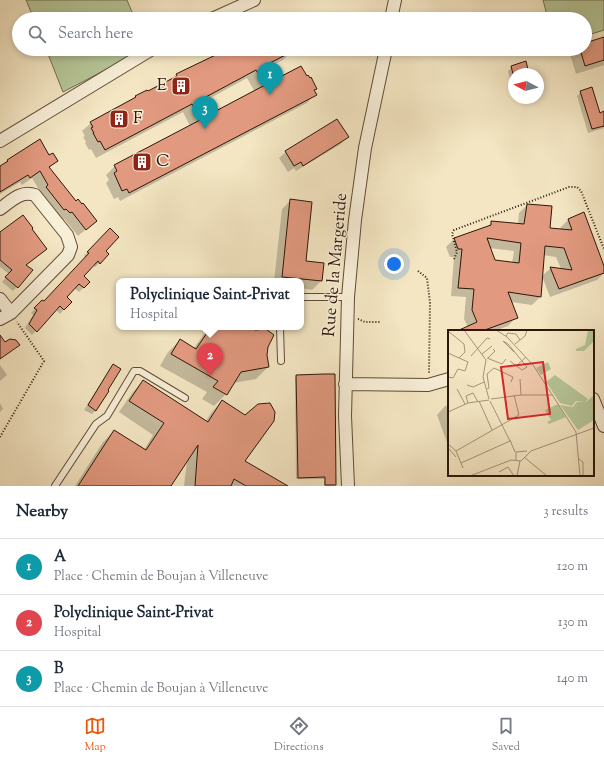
<!DOCTYPE html>
<meta charset="utf-8">
<style>
:root{--surface:#fff;--page:#f6f6f7;--text:#1f2937;--muted:#747a83;--line:#e0e1e3;--accent:#ea580c}
body{margin:0;font-family:"Sorts Mill Goudy",serif;background:var(--page);color:var(--text)}
.compass{position:absolute;left:508px;top:68px;width:36px;height:36px;border-radius:50%;background:var(--surface);box-shadow:0 2px 6px #0003;rotate:277deg}
.you{position:absolute;left:394px;top:264px;width:14px;height:14px;margin:-10px;border:3px solid #fff;border-radius:50%;background:#1a73e8;box-shadow:0 0 0 6px #1a73e833}
.badge{display:grid;place-items:center;width:26px;height:26px;border-radius:50%;background:var(--accent);color:#fff;font-size:13px;font-weight:700}
.pin{position:absolute;translate:-50% -33px;filter:drop-shadow(0 1px 2px #0008)}
.pin::after{content:'';position:absolute;top:21px;width:14px;height:12px;background:inherit;clip-path:polygon(0 0,100% 0,50% 100%)}
.popup{position:absolute;left:116px;top:278px;width:188px;height:52px;box-sizing:border-box;display:grid;place-content:center;border-radius:8px;background:var(--surface);filter:drop-shadow(0 1px 3px #0005);font-size:13px;white-space:nowrap;color:var(--muted)}
.popup b{font-size:15px;color:var(--text)}
.popup::after{content:'';position:absolute;left:50%;top:100%;margin-left:-8px;border:8px solid transparent;border-top-color:var(--surface)}
.list{margin:0;padding:0;list-style:none}
h2{display:flex;justify-content:space-between;align-items:center;height:52px;margin:0;padding:0 16px;font-size:17px}
h2 small{font-size:13px;font-weight:400;color:var(--muted)}
.list li{display:grid;grid-template-columns:26px 1fr auto;gap:12px;align-items:center;box-sizing:border-box;height:56px;padding:0 16px;border-top:1px solid var(--line)}
.list b{display:block;font-size:15px;white-space:nowrap}
.list p{margin:0;font-size:13px;white-space:nowrap;color:var(--muted)}
.list em{font-size:13px;font-style:normal;color:var(--muted)}
.icon{flex:none;width:22px;height:22px;fill:none;stroke:currentColor;stroke-width:2;stroke-linecap:round;stroke-linejoin:round}
.map{position:relative;flex:none;width:604px;height:486px;overflow:hidden}
.search{position:absolute;background:var(--surface);box-shadow:0 2px 6px #0003;left:12px;right:12px;top:12px;height:44px;display:flex;align-items:center;gap:10px;box-sizing:border-box;padding:0 14px;border-radius:22px;color:var(--muted);font-size:15px}
.sheet{height:220px;background:var(--surface)}
nav{display:flex;justify-content:space-around;align-items:center;box-sizing:border-box;height:56px;border-top:1px solid var(--line);background:var(--surface);font-size:11px;color:var(--muted)}
nav a{display:grid;justify-items:center;gap:2px}
nav .on{color:var(--accent)}
.map>svg:first-child{display:block}
</style>
<div class="map">
<svg width="604" height="486" viewBox="0 0 604 486">
<rect width="100%" height="100%" fill="#f4e6c3"/>
<filter id="stains"><feTurbulence type="fractalNoise" baseFrequency=".005" numOctaves="4"/><feColorMatrix values="0 0 0 0 .2 0 0 0 0 .09 0 0 0 0 .02 0 0 0 .5 -.17"/></filter>
<radialGradient id="worn" r=".72"><stop offset=".6" stop-color="#630" stop-opacity="0"/><stop offset="1" stop-color="#630" stop-opacity=".3"/></radialGradient>
<path fill="#b6c698" stroke="#726e50" d="M26,0H127L135,19H34Z
M543,0H604V30L585,36V19H548Z
M46,49H139L132,56L63,92Z"/>
<path fill="#0003" fill-rule="evenodd" d="M604,38V65L576,74L570,54L576,49H585V44Z
M231,49H291L292,51L283,60L269,67L276,80L313,91L315,94L307,103L120,201L118,197L114,199L106,183L109,180L106,175L115,166L190,126L183,112L96,158L91,149L89,150L85,143L86,142L83,137L85,136L82,131L91,123L133,100L136,97L148,93L173,79L177,75ZM247,78L255,92L211,114L205,101Z
M512,67L528,74H514V90H513L508,71Z
M581,92L599,114L604,112V128L588,133L577,96Z
M336,120L347,137L341,144L296,171L294,168L288,172L279,158L286,152Z
M39,141L49,156L56,161L49,168L76,202L96,221L78,236L64,219L62,220L39,195L41,193L32,178L22,185L20,182L0,194V167L7,161Z
M291,200L305,262L323,264L321,281L312,290L301,288V281H274L282,209Z
M527,205L548,229L561,230L560,228L569,219L604,269V273L597,280L550,297L542,276L551,268L561,269L556,257L543,255L540,297L532,305L511,302L516,317L508,326L494,331H460L468,327L464,319L466,297L451,296L454,257H450L446,247L454,239L486,228L492,222L518,224L519,213ZM489,248L514,251L512,263L494,261Z
M31,229L42,253L26,265L17,287L13,291L2,282L9,274L0,267V231L1,232Z
M110,229L104,251L108,255L95,267L93,265L83,276L89,282L79,292L74,288L65,297L70,302L60,314L56,310L32,335L25,328L33,315L31,313L42,301L43,302L86,258L84,256Z
M209,327H248L267,347L266,355L268,367L256,379L233,383L226,394L214,406L202,399L207,392L160,366L168,352L180,340L194,348Z
M0,365L7,375L0,381Z
M113,366L106,390L96,410L92,414L84,410L109,370Z
M296,376L335,485L333,486H324V479H296L295,378Z
M143,381L206,421L211,413L222,401L243,461L286,486H184L187,461L170,486H75L103,442L114,431L144,450L153,435L119,412L132,393Z
M0,403L3,409L0,412Z
M449,405V448L437,415L445,406Z"/>
<path fill="#e1997f" stroke="#2e1709" fill-rule="evenodd" d="M604,37V60L585,66L580,49H585V43Z
M228,49H297L268,64L276,79L301,66L307,76L308,75L310,78L311,77L317,89L314,90L317,95L129,193L127,189L122,191L114,173L117,171L114,165L200,120L192,104L105,150L100,141L98,142L93,133H94L91,128L93,127L90,122L136,97L135,96L147,90L148,91L177,76L176,74ZM256,70L265,85L212,113L204,98Z
M526,61L529,74H513L511,66Z
M592,87L600,113L604,111V126L592,129L580,91Z
M337,119L349,137L303,166L301,162L294,166L285,151Z
M40,139L49,155L53,153L58,161L49,167L76,201L78,199L82,204L83,203L97,221L86,230L72,212L70,213L66,209L64,210L46,187L48,185L40,171L30,178L28,175L0,192V166L8,161L7,160Z
M290,199L312,202L306,261L324,263L322,281L282,277Z
M527,204L552,206L550,228L572,230L568,219L584,212L604,266V273L559,289L550,267L572,270L564,248L545,246L541,297L508,292L518,318L482,331H457L477,322L472,310L474,289L458,288L462,249H458L454,238L491,225V221L524,224ZM487,238L521,243L519,263L495,260Z
M23,215L33,228L32,229L47,249L26,265L33,270L18,288L5,277L12,270L0,260V232Z
M110,228L119,237L106,251L109,254L100,264L98,261L84,276L90,282L84,288L79,284L67,297L72,302L64,310L60,306L37,332L29,324L37,310L34,308L42,300L44,301L89,253L87,252Z
M211,327H250L255,330L266,329L274,335L268,347L267,355L269,367L241,372L227,395L213,387L218,381L171,354L180,339L196,349Z
M0,335L5,342L10,339L16,340L20,345L0,359Z
M113,364L121,369L108,390L109,391L96,411L88,405Z
M324,374H335L336,485H325V477L298,478L296,375Z
M143,380L208,422L222,400L245,415L258,404L270,403L275,412L274,421L245,461L288,486H246L234,479L231,486H195L198,445L171,486H78L114,430L146,450L164,423L129,401Z"/>
<g fill="none" stroke-linecap="round" stroke-linejoin="round">
<defs>
<path id="lane" d="M301,297H348
M280,327L281,361
M55,486L96,424L107,416L134,371H140L185,398"/>
<path id="street" d="M212,19L254,0
M391,19L395,0
M0,141L152,49
M0,209C11,201 21,190 35,195L67,235L71,247L68,255L11,313L0,319
M0,299L11,313
M345,384L428,385L449,379
M593,399L604,426
M348,486L345,416L348,297L355,220L365,148L386,49"/>
</defs>
<use href="#lane" stroke="#604b38" stroke-width="8"/>
<use href="#street" stroke="#604b38" stroke-width="14"/>
<path stroke="#2e1709" stroke-width="2" stroke-dasharray="1 2" stroke-linecap="butt" d="M454,259L457,252L452,234L454,230L569,187H577L581,191L604,249
M418,271L427,278L430,303L429,373
M358,319L365,322H380
M0,437L44,361L17,322"/>
<use href="#lane" stroke="#f8efd8" stroke-width="6"/>
<use href="#street" stroke="#f8efd8" stroke-width="12"/>
</g>
<defs>
<symbol id="building-square" viewBox="-11 -11 22 22"><rect x="-9" y="-9" width="18" height="18" rx="4" fill="#8f2418" stroke="#f8efd8"/><path d="M-4-6H4V6H1V3H-1V6H-4ZM-2.5-4.3h1.7v1.8h-1.7ZM.8-4.3h1.7v1.8H.8ZM-2.5-1h1.7V.8h-1.7ZM.8-1h1.7V.8H.8Z" fill="#fff"/></symbol>
</defs>
<g fill-rule="evenodd">
<use href="#building-square" x="170" y="75" width="22" height="22"/>
<use href="#building-square" x="108" y="108" width="22" height="22"/>
<use href="#building-square" x="131" y="151" width="22" height="22"/>
</g>
<g text-anchor="middle" dominant-baseline="central" stroke-width="3" stroke-linejoin="round" paint-order="stroke">
<g font-size="17" fill="#2e1709" stroke="#f8efd8" text-anchor="start">
<text x="167" y="86" text-anchor="end">E</text>
<text x="133" y="119">F</text>
<text x="156" y="162">C</text>
</g>
<g font-size="17" fill="#2e1709" stroke="#f8efd8">
<text transform="translate(336 265) rotate(-85)">Rue de la Margeride</text>
</g>
</g>
<g transform="translate(448 330)">
<rect width="146" height="146" fill="#f4e6c3"/>
<path d="M140,0H146V11L136,21H128V19L137,15ZM100,32L103,39L93,45L88,38ZM107,45L140,69L137,72L128,71L124,76L112,73L98,52ZM146,65V90L130,100L112,75L125,77L129,72H138ZM110,74L118,87L101,94L99,92L103,90L97,80Z" fill="#b6c698"/>
<path fill="none" stroke="#a59379" stroke-width="1" d="M16,0L38,30L35,47L41,69M48,0L59,7L85,35L128,102L132,146M0,1L16,14L17,22L11,28M58,6L60,3L68,4L72,10M67,14L77,6L79,0M0,23L20,32L17,41L10,39L5,48L0,47M34,24L44,16M23,26L39,8L42,9M39,28L54,34L58,29M40,28L47,21L45,19M62,31L74,40L79,37L60,14L55,11L66,22M68,36L78,27M72,49L73,65M19,55L25,57L36,52M9,59L17,74M39,59L41,58L39,44L46,38L65,47L63,52M43,69L73,65H105M31,71L44,100M42,71L62,111M20,73L18,66L25,63L30,72M0,82L20,73L41,70M62,110L67,122M0,114L8,121L71,85L66,65M0,118L8,127M8,121L15,138M76,127L99,146M131,129L135,132V146M68,130V122L79,121M13,133L62,111M51,142L60,137L66,146M22,146L63,130L73,131L83,121L146,98M69,146L72,131"/>
<path fill="#d62828" fill-opacity="0.15" stroke="#d62828" stroke-width="2" d="M95,32L102,84L60,89L53,37Z"/>
<rect width="146" height="146" fill="none" stroke="#2e1709" stroke-width="2"/>
</g>
<rect width="100%" height="100%" filter="url(#stains)"/>
<rect width="100%" height="100%" fill="url(#worn)"/>
</svg>
<svg class="compass" viewBox="-18 -18 36 36"><path d="M0-13l5 13h-10z" fill="#e53935"/><path d="M0 13l5-13h-10z" fill="#747a83"/></svg>
<div class="you"></div>
<div class="pin badge" style="left:270px;top:95px;background:#0f9aa8">1</div>
<div class="pin badge" style="left:210px;top:376px;background:#e0444e">2</div>
<div class="popup"><b>Polyclinique Saint-Privat</b>Hospital</div>
<div class="pin badge" style="left:205px;top:129px;background:#0f9aa8">3</div>
<div class="search"><svg class="icon" aria-label="search" viewBox="0 0 24 24"><circle cx="10" cy="10" r="6"/><path d="M15 15l6 6"/></svg>Search here</div>
</div>
<section class="sheet">
<h2>Nearby<small>3 results</small></h2>
<ul class="list">
<li><span class="badge" style="background:#0f9aa8">1</span><div><b>A</b><p>Place · Chemin de Boujan à Villeneuve</p></div><em>120 m</em></li>
<li><span class="badge" style="background:#e0444e">2</span><div><b>Polyclinique Saint-Privat</b><p>Hospital</p></div><em>130 m</em></li>
<li><span class="badge" style="background:#0f9aa8">3</span><div><b>B</b><p>Place · Chemin de Boujan à Villeneuve</p></div><em>140 m</em></li>
</ul>
</section>
<nav>
<a class="on"><svg class="icon" aria-label="map" viewBox="0 0 24 24"><path d="M3 6l6-2 6 2 6-2v14l-6 2-6-2-6 2zM9 4v14M15 6v14"/></svg>Map</a>
<a><svg class="icon" aria-label="directions" viewBox="0 0 24 24"><path d="M12 3l9 9-9 9-9-9zM9 14v-3h6M13 9l2 2-2 2"/></svg>Directions</a>
<a><svg class="icon" aria-label="saved" viewBox="0 0 24 24"><path d="M7 4h10v16l-5-4-5 4z"/></svg>Saved</a>
</nav>
